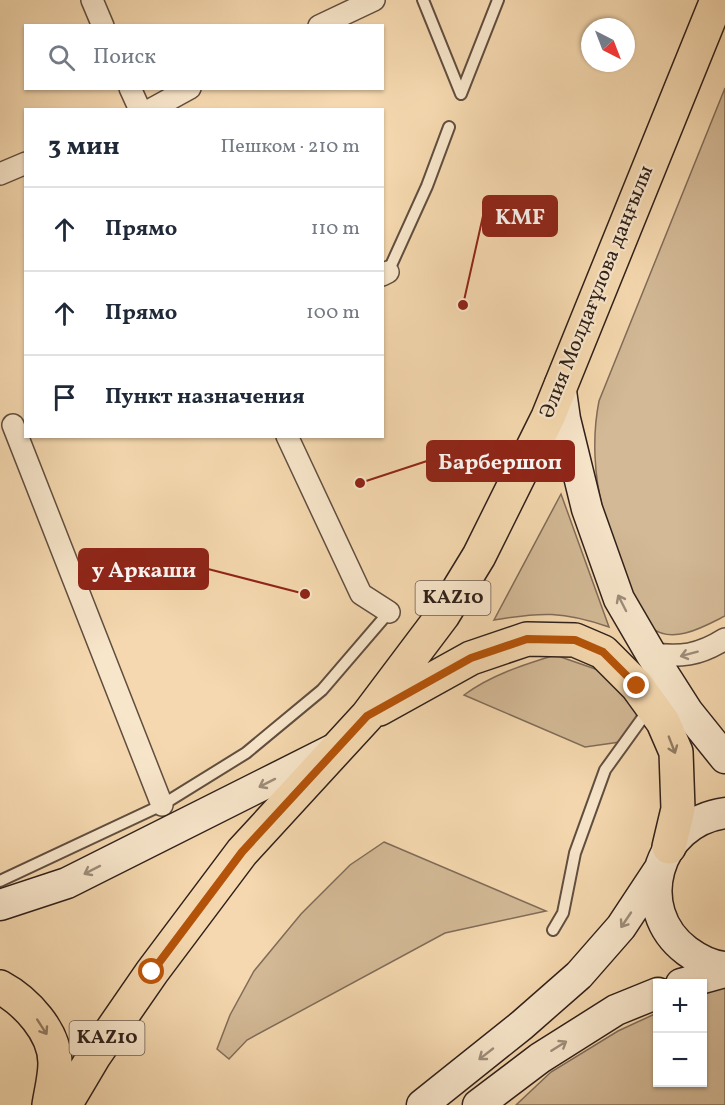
<!DOCTYPE html>
<html lang="ru">
<meta charset="utf-8">
<style>
:root{--surface:#fff;--page:#f6f6f7;--text:#1f2937;--muted:#747a83;--line:#e0e1e3}
body{margin:0;font-family:Vollkorn,serif;background:var(--page);color:var(--text)}
.controls{position:absolute;right:18px;bottom:18px;display:grid;overflow:hidden;border-radius:0px;box-shadow:0 2px 4px #0004}
.controls button{width:54px;height:54px;display:grid;place-items:center;padding:0;border:0;border-bottom:2px solid var(--line);background:var(--surface);color:var(--text);font:30px sans-serif}
.compass{position:absolute;left:581px;top:18px;width:54px;height:54px;border-radius:50%;background:var(--surface);box-shadow:0 2px 4px #0004;rotate:138deg}
.stop{position:absolute;width:18px;height:18px;margin:-14px;border:4px solid #b45309;border-radius:50%;background:#fff}
.stop.end{background:#b45309;border-color:#fff;box-shadow:0 2px 6px #0008}
.list{margin:0;padding:0;list-style:none}
h2{display:flex;justify-content:space-between;align-items:center;height:78px;margin:0;padding:0 24px;font-size:26px}
h2 small{font-size:20px;font-weight:400;color:var(--muted)}
.list li{display:grid;grid-template-columns:39px 1fr auto;gap:18px;align-items:center;box-sizing:border-box;height:84px;padding:0 24px;border-top:2px solid var(--line)}
.list b{display:block;font-size:22px;white-space:nowrap}
.list em{font-size:20px;font-style:normal;color:var(--muted)}
.icon{flex:none;width:33px;height:33px;fill:none;stroke:currentColor;stroke-width:2;stroke-linecap:round;stroke-linejoin:round}
.map{position:relative;flex:none;width:725px;height:1105px;overflow:hidden}
.search{position:absolute;background:var(--surface);box-shadow:0 2px 4px #0004;left:24px;top:24px;width:360px;height:66px;display:flex;align-items:center;gap:15px;box-sizing:border-box;padding:0 21px;border-radius:0px;color:var(--muted);font-size:22px}
.panel{position:absolute;background:var(--surface);box-shadow:0 2px 4px #0004;left:24px;top:108px;width:360px;height:330px;border-radius:0px}
.map>svg:first-child{display:block}
</style>
<div class="map">
<svg width="725" height="1105" viewBox="0 0 725 1105">
<rect width="100%" height="100%" fill="#f5d8af"/>
<filter id="stains"><feTurbulence type="fractalNoise" baseFrequency=".00333" numOctaves="4"/><feColorMatrix values="0 0 0 0 .2 0 0 0 0 .09 0 0 0 0 .02 0 0 0 .5 -.17"/></filter>
<radialGradient id="worn" r=".72"><stop offset=".6" stop-color="#630" stop-opacity="0"/><stop offset="1" stop-color="#630" stop-opacity=".3"/></radialGradient>
<path fill="#d3b996" stroke="#816c58" stroke-width="1.5" d="M725,88V616C705,626 673,645 652,628C641,619 628,585 624,571C617,551 608,531 603,510C594,476 592,436 599,401Z
M561,494L609,627C563,611 541,612 494,620Z
M555,655L601,671L623,696L639,709L633,725L620,742L585,747L464,695C491,675 523,665 555,655Z
M384,842L546,911L445,933L247,1040L229,1059L217,1049L230,1015L254,971L301,914L350,865Z
M725,988V1105H516L551,1072L618,1031L657,1013L658,1082H702L703,992Z"/>
<g fill="none" stroke-linecap="round" stroke-linejoin="round">
<defs>
<path id="lane" d="M423,0L461,94
M461,94L498,0
M388,272L427,186L449,127
M0,881L162,805L246,753L322,690L389,612
M553,930L563,913L575,853L605,770L649,709"/>
<path id="street" d="M92,0L103,26
M319,26L374,0
M130,88L140,110
M150,110L190,88
M0,174L26,163
M382,275L388,272
M13,425L162,805
M287,436L361,594L389,612
M651,654C681,657 698,656 725,639"/>
<path id="secondary" d="M560,384L565,419L587,509L619,599L651,654L688,712L725,758
M725,813C657,822 631,909 687,951C698,959 711,966 725,967
M0,905L67,883L332,750
M681,984L725,972
M422,1105L522,1025L579,975L621,927L658,871
M478,1105L540,1058L616,1010L658,993"/>
<path id="primary" d="M379,709L471,658L527,639L575,640L603,652L637,686L663,722L676,752L678,809L669,847
M0,987C26,1001 55,1032 55,1063C55,1077 51,1092 49,1105
M65,1105L94,1056L152,972L242,852L367,716L443,615L479,556L548,417L717,0"/>
</defs>
<use href="#lane" stroke="#604e3f" stroke-width="14"/>
<use href="#street" stroke="#604e3f" stroke-width="24"/>
<use href="#secondary" stroke="#2f201a" stroke-width="33"/>
<use href="#primary" stroke="#2f201a" stroke-width="36"/>
<use href="#lane" stroke="#f8e6cb" stroke-width="10"/>
<use href="#street" stroke="#f8e6cb" stroke-width="21"/>
<use href="#secondary" stroke="#f8e6cb" stroke-width="30"/>
<use href="#primary" stroke="#f5d8af" stroke-width="33"/>
</g>
<defs><path id="oneway-shaft" d="M-6 0H5M1.5-3L5.5 0L1.5 3" fill="none" stroke-width="1.6" stroke-linecap="round" stroke-linejoin="round" transform="scale(1.5)"/></defs>
<g stroke="#9e8d7b">
<use href="#oneway-shaft" transform="translate(622 603) rotate(-117)"/>
<use href="#oneway-shaft" transform="translate(689 654) rotate(165)"/>
<use href="#oneway-shaft" transform="translate(267 783) rotate(153)"/>
<use href="#oneway-shaft" transform="translate(92 870) rotate(153)"/>
<use href="#oneway-shaft" transform="translate(626 920) rotate(124)"/>
<use href="#oneway-shaft" transform="translate(559 1046) rotate(-32)"/>
<use href="#oneway-shaft" transform="translate(486 1054) rotate(142)"/>
</g>
<g stroke="#927c64">
<use href="#oneway-shaft" transform="translate(672 745) rotate(69)"/>
<use href="#oneway-shaft" transform="translate(42 1027) rotate(57)"/>
</g>
<g fill="none" stroke-linecap="round" stroke-linejoin="round">
<path stroke="#b45309" stroke-width="8" d="M152,972L242,852L367,716L471,658L527,639L575,640L603,652L637,686"/>
</g>
<g text-anchor="middle" dominant-baseline="central" stroke-width="4.5" stroke-linejoin="round" paint-order="stroke">
<g fill="#f8e6cb" stroke="#6b5b4f" stroke-width="1.5">
<rect x="415.5" y="581" width="75" height="34" rx="4.5"/>
<rect x="69.5" y="1021" width="75" height="34" rx="4.5"/>
</g>
<g font-size="20" font-weight="bold" fill="#2f201a">
<text x="453" y="598">KAZ10</text>
<text x="107" y="1038">KAZ10</text>
</g>
<g font-size="21" fill="#2f201a" stroke="#f8e6cb">
<text transform="translate(597 292) rotate(-68)">Әлия Молдағұлова даңғылы</text>
</g>
</g>
<path fill="none" stroke="#8f2418" stroke-width="2" d="M463 305L483 216M360 483L427 461M305 594L208 569"/>
<g fill="#8f2418" stroke="#f8e6cb" stroke-width="2">
<circle cx="463" cy="305" r="6"/>
<circle cx="360" cy="483" r="6"/>
<circle cx="305" cy="594" r="6"/>
</g>
<g fill="#8f2418" stroke="#8f2418" stroke-width="2">
<rect x="483" y="196" width="74" height="40" rx="6"/>
<rect x="427" y="441" width="147" height="40" rx="6"/>
<rect x="79" y="549" width="129" height="40" rx="6"/>
</g>
<g font-size="22" text-anchor="middle" font-weight="bold" fill="#fff">
<text x="520" y="224">KMF</text>
<text x="500" y="469">Барбершоп</text>
<text x="144" y="577">у Аркаши</text>
</g>
<rect width="100%" height="100%" filter="url(#stains)"/>
<rect width="100%" height="100%" fill="url(#worn)"/>
</svg>
<div class="controls">
<button>+</button>
<button>−</button>
</div>
<svg class="compass" viewBox="-18 -18 36 36"><path d="M0-13l5 13h-10z" fill="#e53935"/><path d="M0 13l5-13h-10z" fill="#747a83"/></svg>
<div class="stop" style="left:152px;top:972px"></div>
<div class="stop end" style="left:637px;top:686px"></div>
<div class="search"><svg class="icon" aria-label="search" viewBox="0 0 24 24"><circle cx="10" cy="10" r="6"/><path d="M15 15l6 6"/></svg>Поиск</div>
<section class="panel">
<h2>3 мин<small>Пешком · 210 m</small></h2>
<ul class="list">
<li><svg class="icon" aria-label="ahead" viewBox="0 0 24 24"><path d="M12 20V5M6 11l6-6 6 6"/></svg><div><b>Прямо</b></div><em>110 m</em></li>
<li><svg class="icon" aria-label="ahead" viewBox="0 0 24 24"><path d="M12 20V5M6 11l6-6 6 6"/></svg><div><b>Прямо</b></div><em>100 m</em></li>
<li><svg class="icon" aria-label="arrive" viewBox="0 0 24 24"><path d="M6 21V4h12l-3 4 3 4H6"/></svg><div><b>Пункт назначения</b></div></li>
</ul>
</section>
</div>
